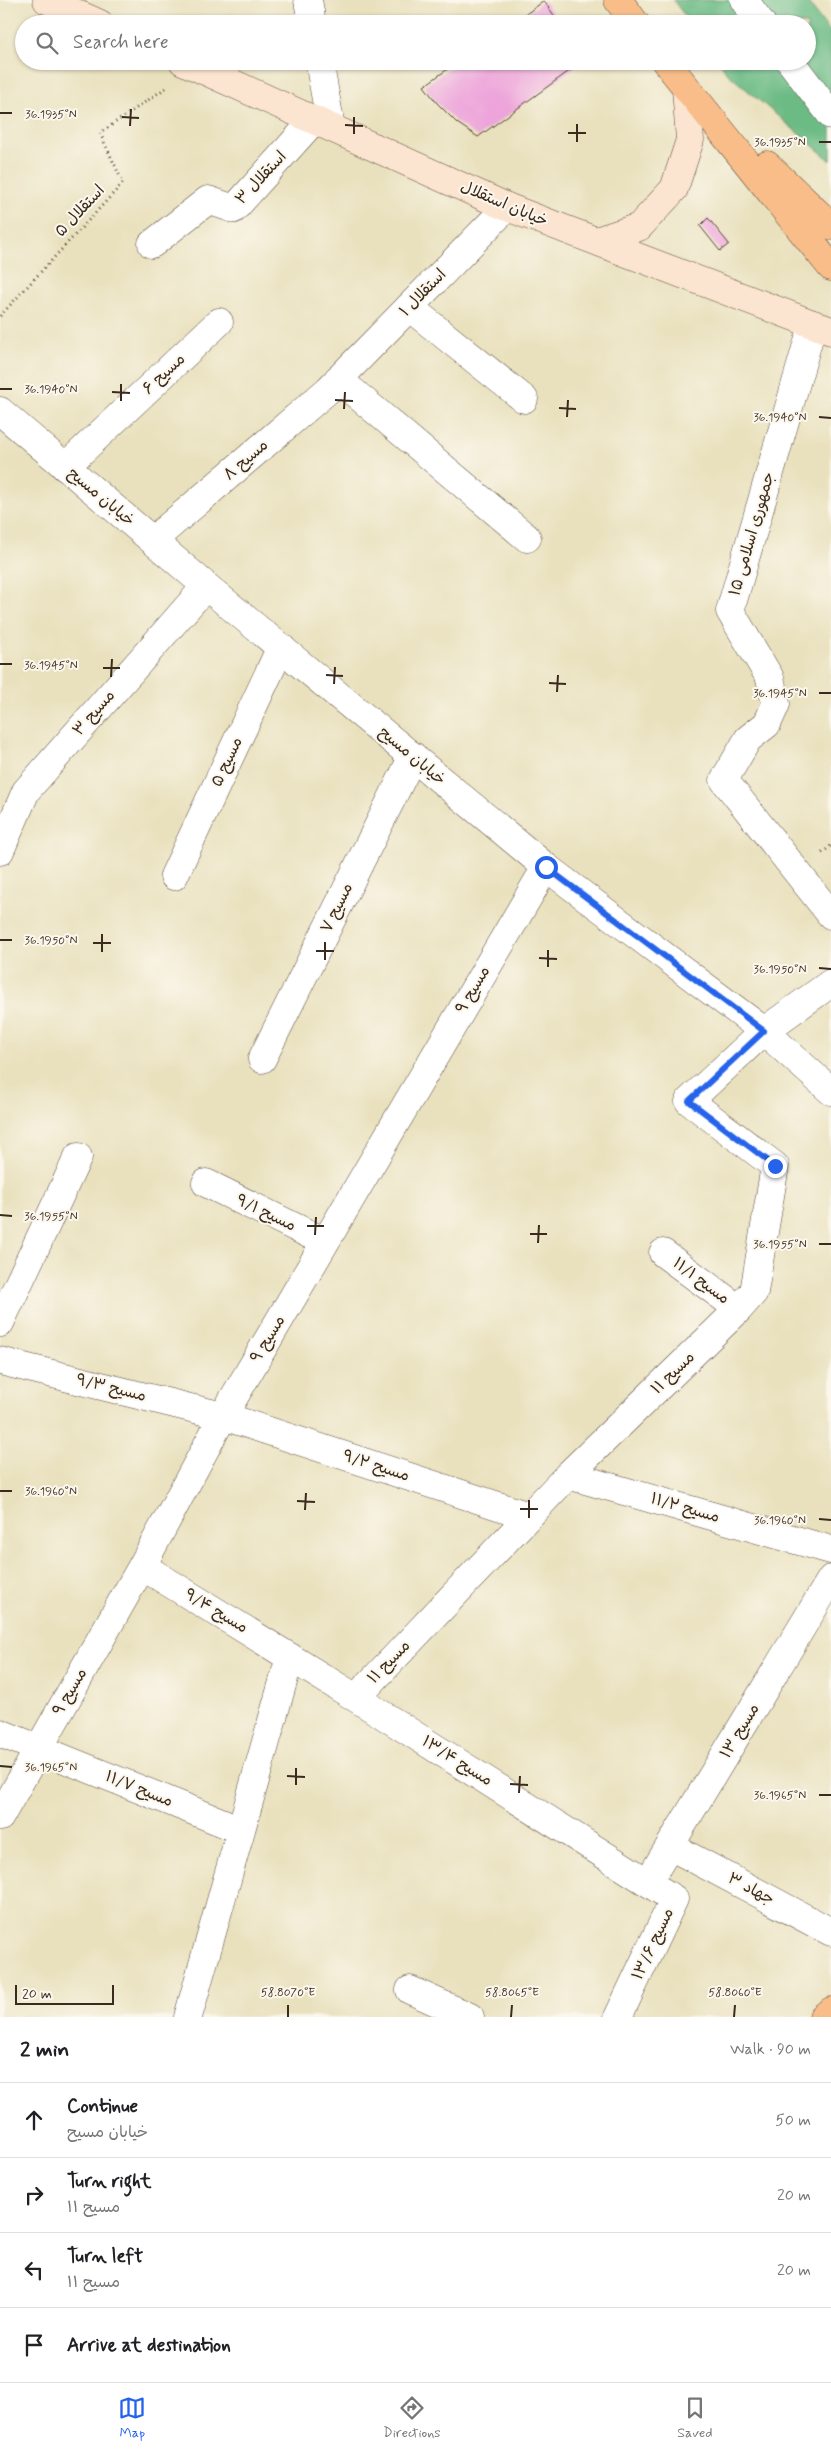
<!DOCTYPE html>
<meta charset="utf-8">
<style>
:root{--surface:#fff;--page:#f2f2f2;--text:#202124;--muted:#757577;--line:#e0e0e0;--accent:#2563eb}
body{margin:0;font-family:Mynerve,"Playpen Sans Arabic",sans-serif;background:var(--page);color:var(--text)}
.scale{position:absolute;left:15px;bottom:12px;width:99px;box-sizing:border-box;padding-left:5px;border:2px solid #3b2a1e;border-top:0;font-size:14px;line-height:18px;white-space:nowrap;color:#3b2a1e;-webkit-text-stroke:4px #fbf7ec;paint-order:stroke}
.stop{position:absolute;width:15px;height:15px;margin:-11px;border:4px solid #2563eb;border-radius:50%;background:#fff}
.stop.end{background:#2563eb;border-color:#fff;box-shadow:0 1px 5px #0008}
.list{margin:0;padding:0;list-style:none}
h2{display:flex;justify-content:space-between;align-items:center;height:65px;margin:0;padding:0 20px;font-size:21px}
h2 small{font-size:16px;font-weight:400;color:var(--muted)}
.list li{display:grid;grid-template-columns:32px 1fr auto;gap:15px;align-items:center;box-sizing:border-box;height:75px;padding:0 20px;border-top:1px solid var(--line)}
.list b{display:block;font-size:19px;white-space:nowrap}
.list p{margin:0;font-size:16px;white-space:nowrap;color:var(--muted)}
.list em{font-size:16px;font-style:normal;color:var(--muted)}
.icon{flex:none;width:28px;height:28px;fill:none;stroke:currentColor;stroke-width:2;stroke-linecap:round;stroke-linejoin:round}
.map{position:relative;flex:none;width:831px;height:2017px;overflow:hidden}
.search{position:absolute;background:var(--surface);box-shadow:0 1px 4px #0004;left:15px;right:15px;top:15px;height:55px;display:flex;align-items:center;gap:12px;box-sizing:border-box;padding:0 18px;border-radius:28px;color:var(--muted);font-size:19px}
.sheet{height:365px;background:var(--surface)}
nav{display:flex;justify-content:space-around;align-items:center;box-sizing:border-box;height:70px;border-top:1px solid var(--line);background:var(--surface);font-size:14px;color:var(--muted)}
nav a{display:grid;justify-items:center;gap:2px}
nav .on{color:var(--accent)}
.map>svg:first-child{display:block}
</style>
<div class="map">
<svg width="831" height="2017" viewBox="0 0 831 2017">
<rect width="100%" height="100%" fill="#fbf7ec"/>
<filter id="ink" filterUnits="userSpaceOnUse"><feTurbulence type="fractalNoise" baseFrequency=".02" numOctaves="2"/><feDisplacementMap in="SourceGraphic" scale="10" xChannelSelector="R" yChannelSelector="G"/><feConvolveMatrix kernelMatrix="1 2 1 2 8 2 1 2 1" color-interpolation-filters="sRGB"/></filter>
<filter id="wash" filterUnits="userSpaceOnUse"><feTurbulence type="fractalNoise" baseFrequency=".0096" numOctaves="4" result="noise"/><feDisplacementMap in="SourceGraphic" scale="20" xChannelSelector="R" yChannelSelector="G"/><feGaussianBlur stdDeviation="1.12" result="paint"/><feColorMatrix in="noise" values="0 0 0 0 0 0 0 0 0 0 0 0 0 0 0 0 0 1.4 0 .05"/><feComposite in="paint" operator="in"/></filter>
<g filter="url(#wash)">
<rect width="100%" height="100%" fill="#e9e1be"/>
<path fill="#6cbb85" stroke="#547252" d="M673,0H806L831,33V161L727,73L719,61H807V24H691Z"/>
<g id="blocks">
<path fill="#eda4da" d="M544,1L560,24H512Z
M459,61H583L478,137L457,123L437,103L424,86Z
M708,218L729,244L720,251L700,226Z"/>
</g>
</g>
<g filter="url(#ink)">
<use href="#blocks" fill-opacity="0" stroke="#554536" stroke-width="1"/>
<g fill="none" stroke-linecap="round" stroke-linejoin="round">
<defs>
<path id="pedestrian" d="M744,0L762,24
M790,61L831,115"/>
<path id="minor" d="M308,0L312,24
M319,61L331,127
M152,244L208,200L234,209L314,120
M409,307L524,399
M813,324L730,611L770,678L776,704L767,724L748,739L724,780L831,915
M338,379L527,538
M65,467L219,322
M153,540L328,390L507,207
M174,876L281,647
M262,1059L413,756
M206,1183L325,1242
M663,1253L739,1309
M0,1323L78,1157
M0,1361L223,1416L529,1516
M568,1475L831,1550
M142,1566L356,1698L674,1899L618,2017
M356,1698L568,1475L739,1309L754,1292L775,1166L689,1101L764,1031L831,983
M0,1733L241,1830
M0,1817L142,1566L223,1416L546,867
M670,1846L831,1932
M648,1882L831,1579
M410,1990L470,2017
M188,2017L290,1657"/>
<path id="tertiary" d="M0,411L206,586L546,867L764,1031L831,1091
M0,851L26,791L206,586"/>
<path id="secondary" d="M47,0L100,24
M183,61L507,207L831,331
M596,241L639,227L674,189L690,140L686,88"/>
<path id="primary" d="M618,0L636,24
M665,61L831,267
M767,165L831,226
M823,2017L831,2011"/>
</defs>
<use href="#pedestrian" stroke="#554536" stroke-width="29"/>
<use href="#minor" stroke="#554536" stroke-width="29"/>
<use href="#tertiary" stroke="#554536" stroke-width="29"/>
<use href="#secondary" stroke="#554536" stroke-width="29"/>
<use href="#primary" stroke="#554536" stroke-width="29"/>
<path stroke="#554536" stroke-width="3" stroke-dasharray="1 4" stroke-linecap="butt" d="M0,316L123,183L100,133L167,87
M822,853L831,846"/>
<use href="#pedestrian" stroke="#fff" stroke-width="28"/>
<use href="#minor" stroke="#fff" stroke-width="28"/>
<use href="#tertiary" stroke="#fff" stroke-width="28"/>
<use href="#secondary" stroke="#fce5d0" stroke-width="28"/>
<use href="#primary" stroke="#f8bd89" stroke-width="28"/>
</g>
</g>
<g fill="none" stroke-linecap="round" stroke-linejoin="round" filter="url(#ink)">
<path stroke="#2563eb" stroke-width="6" d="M546,867L764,1031L689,1101L775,1166"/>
</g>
<path fill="none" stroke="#3b2a1e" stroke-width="2" d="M0,113H12M122,117L139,118M345,125L363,126M130,126L131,109M568,133H586M354,134V117M577,142V124M819,142H831M0,389H12M112,392L130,393M335,400L353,401M121,401V384M559,408L576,409M344,409L345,392M567,417L568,400M819,417L831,418M0,664H12M103,668H120M326,675L343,676M111,677L112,659M549,683L566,684M334,684L335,667M557,692L558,675M819,693H831M0,940H12M93,943H111M316,951H334M102,952V934M539,958L557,959M325,960V942M548,967V950M819,968L831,969M0,1215L12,1216M307,1226H324M530,1234H547M315,1235L316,1217M538,1243L539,1225M819,1244H831M0,1491H12M297,1501L315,1502M520,1509H538M305,1510L306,1493M529,1518V1500M819,1519L831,1520M0,1766L12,1767M287,1776L305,1777M510,1784L528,1785M296,1785V1768M519,1793L520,1776M819,1795H831M288,2017V2005M511,2017L512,2005M734,2017L735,2005"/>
<g text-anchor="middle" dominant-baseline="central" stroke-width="4" stroke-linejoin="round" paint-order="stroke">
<g font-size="16" fill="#3b2a1e" stroke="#fbf7ec">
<text transform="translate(261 178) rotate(-47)">استقلال ۳</text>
<text transform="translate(504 204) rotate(23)">خیابان استقلال</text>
<text transform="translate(80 211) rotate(-47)">استقلال ۵</text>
<text transform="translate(423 293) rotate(-46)">استقلال ۱</text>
<text transform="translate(164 374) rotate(-43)">مسیح ۶</text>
<text transform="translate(246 460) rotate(-41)">مسیح ۸</text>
<text transform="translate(101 497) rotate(40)">خیابان مسیح</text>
<text transform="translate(752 534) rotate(-74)">جمهوری اسلامی ۱۵</text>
<text transform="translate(94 713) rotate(-49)">مسیح ۳</text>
<text transform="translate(412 756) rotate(40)">خیابان مسیح</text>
<text transform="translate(227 762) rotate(-65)">مسیح ۵</text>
<text transform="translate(337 908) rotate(-64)">مسیح ۷</text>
<text transform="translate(473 990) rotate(-60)">مسیح ۹</text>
<text transform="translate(266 1213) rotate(26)">مسیح ۹/۱</text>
<text transform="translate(701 1281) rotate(37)">مسیح ۱۱/۱</text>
<text transform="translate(268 1339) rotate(-59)">مسیح ۹</text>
<text transform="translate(673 1373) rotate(-44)">مسیح ۱۱</text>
<text transform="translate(111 1388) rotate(14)">مسیح ۹/۳</text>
<text transform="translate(376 1466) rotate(18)">مسیح ۹/۲</text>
<text transform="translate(685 1508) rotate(16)">مسیح ۱۱/۲</text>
<text transform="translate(216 1611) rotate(31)">مسیح ۹/۴</text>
<text transform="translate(389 1662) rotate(-46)">مسیح ۱۱</text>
<text transform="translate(70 1692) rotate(-60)">مسیح ۹</text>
<text transform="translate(740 1731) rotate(-59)">مسیح ۱۳</text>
<text transform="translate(457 1761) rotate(32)">مسیح ۱۳/۴</text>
<text transform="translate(139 1789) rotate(22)">مسیح ۱۱/۷</text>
<text transform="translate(751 1889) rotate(28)">جهاد ۳</text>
<text transform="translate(653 1944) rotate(-65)">مسیح ۱۳/۶</text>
</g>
</g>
<g font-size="12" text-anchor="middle" fill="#3b2a1e" stroke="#fbf7ec" stroke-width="4" stroke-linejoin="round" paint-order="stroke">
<text x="51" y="118">36.1935°N</text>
<text x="780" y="146">36.1935°N</text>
<text x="51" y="393">36.1940°N</text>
<text x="780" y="421">36.1940°N</text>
<text x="51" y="669">36.1945°N</text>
<text x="780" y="697">36.1945°N</text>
<text x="51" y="944">36.1950°N</text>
<text x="780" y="973">36.1950°N</text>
<text x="51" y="1220">36.1955°N</text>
<text x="780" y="1248">36.1955°N</text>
<text x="51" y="1495">36.1960°N</text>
<text x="780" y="1524">36.1960°N</text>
<text x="51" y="1771">36.1965°N</text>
<text x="780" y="1799">36.1965°N</text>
<text x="288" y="1996">58.8070°E</text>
<text x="512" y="1996">58.8065°E</text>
<text x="735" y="1996">58.8060°E</text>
</g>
</svg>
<div class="scale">20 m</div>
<div class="stop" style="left:546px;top:867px"></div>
<div class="stop end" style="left:775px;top:1166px"></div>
<div class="search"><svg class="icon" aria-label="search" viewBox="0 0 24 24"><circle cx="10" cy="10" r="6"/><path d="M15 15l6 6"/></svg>Search here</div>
</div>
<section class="sheet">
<h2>2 min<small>Walk · 90 m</small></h2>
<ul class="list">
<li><svg class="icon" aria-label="ahead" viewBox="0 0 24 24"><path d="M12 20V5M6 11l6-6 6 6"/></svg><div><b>Continue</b><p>خیابان مسیح</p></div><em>50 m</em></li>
<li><svg class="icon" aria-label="right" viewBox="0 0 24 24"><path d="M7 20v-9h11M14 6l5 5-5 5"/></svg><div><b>Turn right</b><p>مسیح ۱۱</p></div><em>20 m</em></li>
<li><svg class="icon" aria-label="left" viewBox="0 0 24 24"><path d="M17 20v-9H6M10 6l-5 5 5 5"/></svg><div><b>Turn left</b><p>مسیح ۱۱</p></div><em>20 m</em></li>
<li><svg class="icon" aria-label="arrive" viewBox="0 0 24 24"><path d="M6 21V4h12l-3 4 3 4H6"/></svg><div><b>Arrive at destination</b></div></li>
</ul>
</section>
<nav>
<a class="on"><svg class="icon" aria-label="map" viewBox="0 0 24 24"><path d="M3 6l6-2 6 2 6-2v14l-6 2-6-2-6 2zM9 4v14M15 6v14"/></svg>Map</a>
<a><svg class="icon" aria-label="directions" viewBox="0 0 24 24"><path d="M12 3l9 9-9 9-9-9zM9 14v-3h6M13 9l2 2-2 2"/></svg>Directions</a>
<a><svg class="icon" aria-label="saved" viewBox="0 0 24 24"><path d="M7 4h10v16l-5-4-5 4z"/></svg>Saved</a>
</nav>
